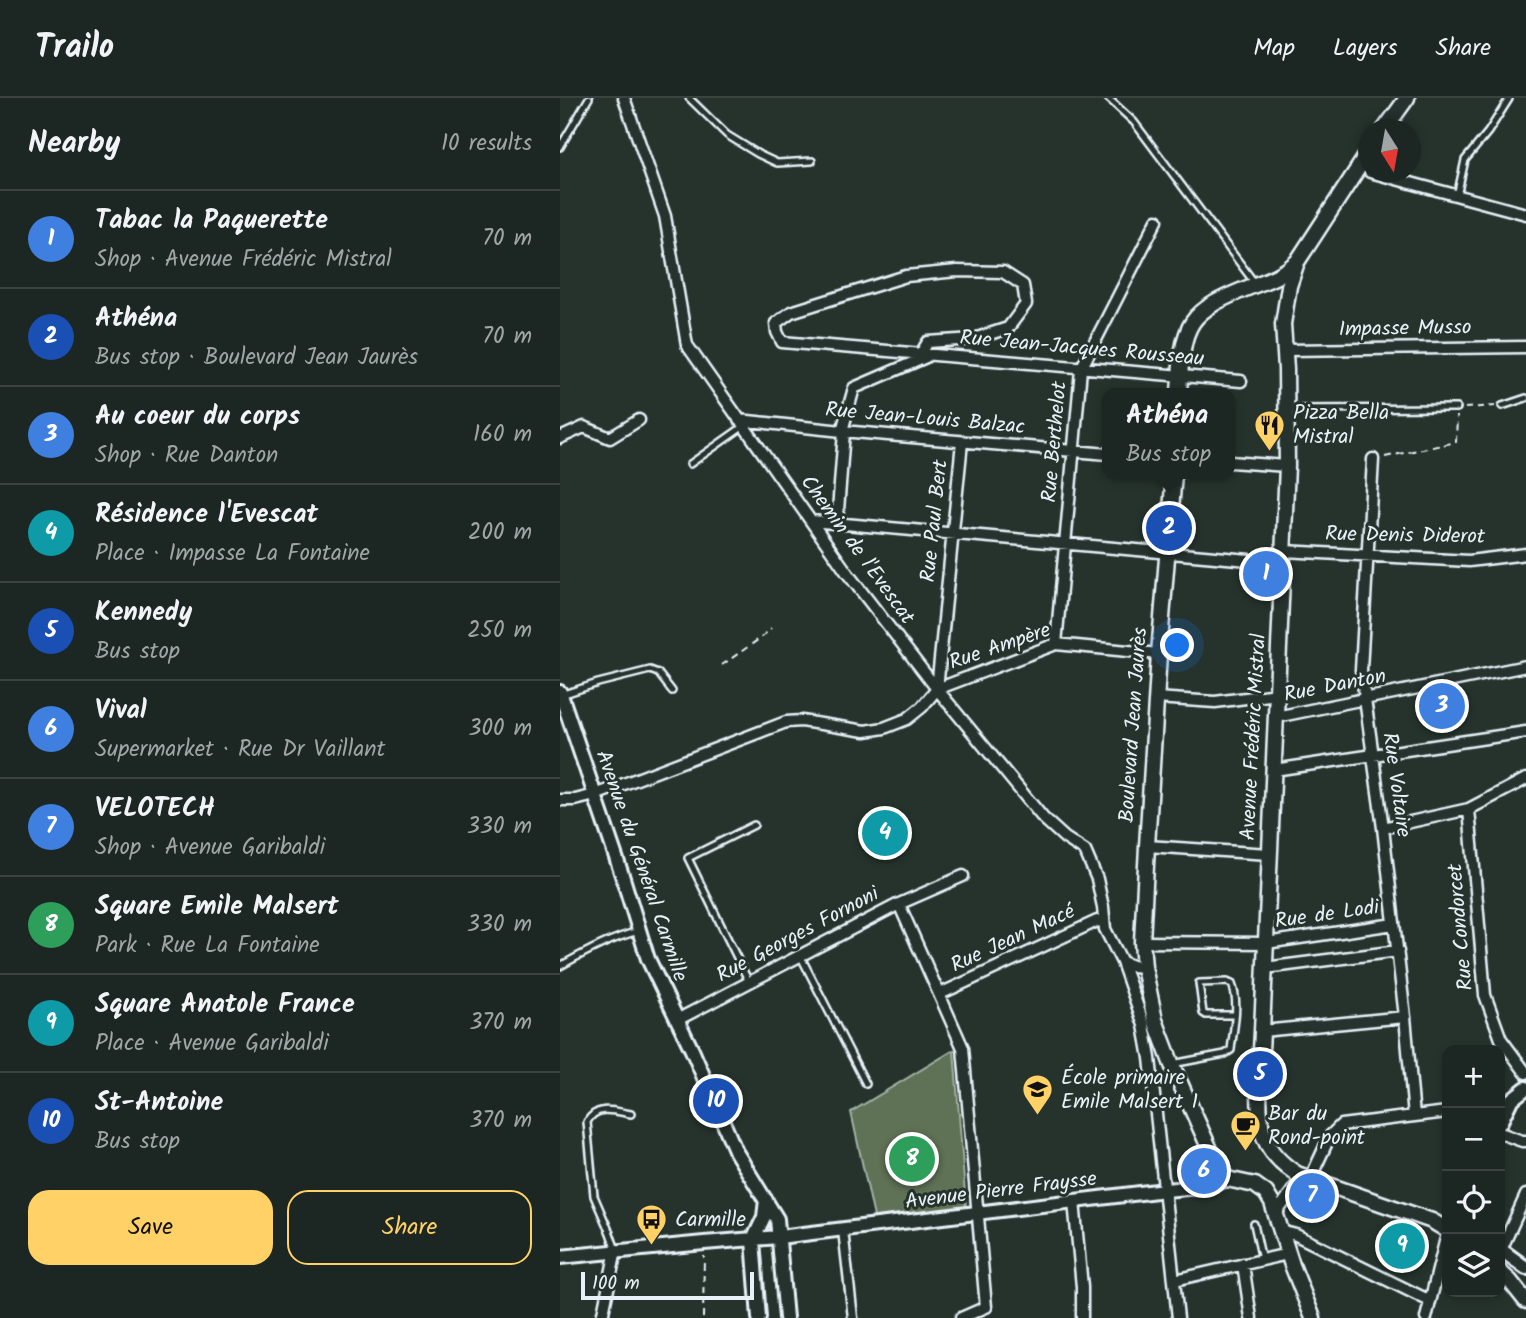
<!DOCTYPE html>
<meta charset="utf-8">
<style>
:root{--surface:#1c2622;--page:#29322f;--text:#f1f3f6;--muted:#a0a5a5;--line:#3a4340;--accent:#ffd166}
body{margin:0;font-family:Kalam,sans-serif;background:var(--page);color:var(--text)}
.controls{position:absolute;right:21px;bottom:21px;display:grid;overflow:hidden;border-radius:14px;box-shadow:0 4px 10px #0003}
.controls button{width:63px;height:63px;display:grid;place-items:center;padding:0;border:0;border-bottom:2px solid var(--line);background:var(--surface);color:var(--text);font:35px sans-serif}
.compass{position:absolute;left:798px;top:21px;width:63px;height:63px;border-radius:50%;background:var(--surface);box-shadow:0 4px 10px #0003;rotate:169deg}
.scale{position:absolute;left:21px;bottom:18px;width:173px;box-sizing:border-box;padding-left:7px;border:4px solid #e8f1f8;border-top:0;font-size:19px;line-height:24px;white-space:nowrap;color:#e8f1f8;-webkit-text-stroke:5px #26332d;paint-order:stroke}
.you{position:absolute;left:618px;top:548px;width:24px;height:24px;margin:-18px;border:5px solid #fff;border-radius:50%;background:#1a73e8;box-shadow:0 0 0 10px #1a73e833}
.badge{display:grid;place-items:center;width:46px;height:46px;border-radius:50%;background:var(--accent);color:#fff;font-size:23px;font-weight:700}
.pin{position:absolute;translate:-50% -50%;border:4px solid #fff;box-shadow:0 2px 7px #0006}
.popup{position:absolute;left:542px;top:290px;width:133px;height:91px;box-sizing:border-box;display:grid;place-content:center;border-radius:14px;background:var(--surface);filter:drop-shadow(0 2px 5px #0005);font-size:23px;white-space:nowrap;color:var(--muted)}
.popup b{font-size:26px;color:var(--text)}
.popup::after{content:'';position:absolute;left:50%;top:100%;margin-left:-14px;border:14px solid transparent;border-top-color:var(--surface)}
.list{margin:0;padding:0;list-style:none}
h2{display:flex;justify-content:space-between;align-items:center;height:91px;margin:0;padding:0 28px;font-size:30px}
h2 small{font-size:23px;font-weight:400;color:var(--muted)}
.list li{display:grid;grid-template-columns:46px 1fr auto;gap:21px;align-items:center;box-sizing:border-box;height:98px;padding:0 28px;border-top:2px solid var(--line)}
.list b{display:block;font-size:26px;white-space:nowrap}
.list p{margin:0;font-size:23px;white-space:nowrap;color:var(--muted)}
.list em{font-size:23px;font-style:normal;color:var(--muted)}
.actions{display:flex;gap:14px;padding:21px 28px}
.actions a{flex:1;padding:16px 0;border:2px solid var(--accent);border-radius:21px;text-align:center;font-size:24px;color:var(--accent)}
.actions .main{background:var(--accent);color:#111}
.icon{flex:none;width:38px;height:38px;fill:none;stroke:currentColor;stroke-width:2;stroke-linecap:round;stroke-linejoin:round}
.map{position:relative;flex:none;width:966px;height:1220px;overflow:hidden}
header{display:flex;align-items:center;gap:42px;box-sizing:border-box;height:98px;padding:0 35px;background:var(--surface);border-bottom:2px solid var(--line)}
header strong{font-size:33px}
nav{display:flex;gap:38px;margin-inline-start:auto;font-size:24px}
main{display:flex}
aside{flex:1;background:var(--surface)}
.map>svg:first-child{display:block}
</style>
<header>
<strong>Trailo</strong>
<nav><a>Map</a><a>Layers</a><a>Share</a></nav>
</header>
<main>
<aside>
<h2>Nearby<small>10 results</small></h2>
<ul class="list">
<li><span class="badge" style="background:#3f7fe0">1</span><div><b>Tabac la Paquerette</b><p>Shop · Avenue Frédéric Mistral</p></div><em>70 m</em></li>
<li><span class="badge" style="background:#1a4fb4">2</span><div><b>Athéna</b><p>Bus stop · Boulevard Jean Jaurès</p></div><em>70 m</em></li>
<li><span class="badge" style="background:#3f7fe0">3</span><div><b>Au coeur du corps</b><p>Shop · Rue Danton</p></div><em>160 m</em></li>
<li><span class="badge" style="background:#0f9aa8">4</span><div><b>Résidence l'Evescat</b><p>Place · Impasse La Fontaine</p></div><em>200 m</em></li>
<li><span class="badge" style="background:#1a4fb4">5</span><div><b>Kennedy</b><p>Bus stop</p></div><em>250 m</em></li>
<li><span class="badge" style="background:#3f7fe0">6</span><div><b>Vival</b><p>Supermarket · Rue Dr Vaillant</p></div><em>300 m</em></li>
<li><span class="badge" style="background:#3f7fe0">7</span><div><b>VELOTECH</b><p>Shop · Avenue Garibaldi</p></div><em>330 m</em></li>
<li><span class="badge" style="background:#2e9e5b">8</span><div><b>Square Emile Malsert</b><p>Park · Rue La Fontaine</p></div><em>330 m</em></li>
<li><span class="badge" style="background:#0f9aa8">9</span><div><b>Square Anatole France</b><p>Place · Avenue Garibaldi</p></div><em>370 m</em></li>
<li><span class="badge" style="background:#1a4fb4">10</span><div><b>St-Antoine</b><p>Bus stop</p></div><em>370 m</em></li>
</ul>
<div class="actions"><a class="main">Save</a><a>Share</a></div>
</aside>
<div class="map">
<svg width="966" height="1220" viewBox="0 0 966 1220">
<rect width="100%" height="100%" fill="#26332d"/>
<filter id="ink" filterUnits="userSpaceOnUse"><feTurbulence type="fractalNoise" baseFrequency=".0143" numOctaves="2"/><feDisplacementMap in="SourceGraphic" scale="14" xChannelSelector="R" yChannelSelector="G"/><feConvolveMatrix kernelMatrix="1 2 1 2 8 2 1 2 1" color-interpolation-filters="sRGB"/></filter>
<g filter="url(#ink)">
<path fill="#5e7255" stroke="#a3b2a6" stroke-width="2" d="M394,952L406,1109L314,1119L291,1014Z"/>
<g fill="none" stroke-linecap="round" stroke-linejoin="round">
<defs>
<path id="service" d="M129,0L167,37L198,56L217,65L252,63
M548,0L574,24L694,184
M0,49L29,0
M897,98L905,62L928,34L949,1
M942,308L966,300
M727,311L897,310
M130,366L184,328
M1,597L38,585L90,572L98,575L112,593
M240,857L306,986
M0,868C26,854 51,840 79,833
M189,884L128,760L194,727
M612,966L665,956L671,952C673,932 680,906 672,886L667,884L639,885L643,915L646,917H675
M694,1126L702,1162
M56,1152L50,1135L34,1098L27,1024C37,1006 54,1013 71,1016"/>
<path id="pedestrian" d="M283,1132L293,1220"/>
<path id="minor" d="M64,0L105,118L127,247L288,476L377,591L483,720L505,740L525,753L537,781L543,809L545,831L562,864L572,868L584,869
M810,74L966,116
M725,252L966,249
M360,257L368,244L414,241L448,230L466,206L463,187L443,174L397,173L346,178L231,214L216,225L217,234L222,244L681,283
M179,322L282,333L548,356
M282,333L294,290L366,259
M0,340L24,329L50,340L79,322
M813,361L801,572L823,730L845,919L854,1018
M670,364L727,368
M251,423L689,462
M277,426L284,334
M724,453L909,463L966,456
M496,546L521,271L597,122
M377,591L402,344
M596,600L655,604L717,596
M716,619L966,568
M714,672L966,634
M0,702H15L35,697L226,624L242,623L305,633L324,630L347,621L362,609L377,591L496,546L599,556
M909,711L925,897L941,941L966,975
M823,730L909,711L966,681
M587,748L709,756
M339,806L403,950L426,1209L401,1220
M582,844L706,845L834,826
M562,864L584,927L590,960L618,1220
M705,870L838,853
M380,896L537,823L543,824
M117,922L339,806L403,778
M702,933L845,919
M940,1035L962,1043H966
M750,1081L770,1038L781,1027L887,1014
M514,1103L522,1189V1220
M715,1117L743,1078
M720,1133L736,1137L870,1203
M941,1152L966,1097
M683,1166L691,1220
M615,1182L728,1156
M42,1220L56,1152
M866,1220L887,1136"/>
<path id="tertiary" d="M0,594L62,777L88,861L132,952L176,1054L217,1121L226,1220
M940,1025L951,1002L966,990
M940,1151L966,1170
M0,1159L144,1145L219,1139L605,1092L649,1088L667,1081
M199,1220L193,1142L204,1119L206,1102"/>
<path id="secondary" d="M824,32L847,0
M737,164L729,188L723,226L726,271L727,368L702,933C701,962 695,1012 704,1039C710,1055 723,1067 737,1076L872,1123L887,1132
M619,295C623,223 626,214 695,187C711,181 724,176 737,164L808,55
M614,376L599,556L587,748L582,844L584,869L595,922L612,967L656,1065L667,1081L695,1087L706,1095L712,1105L732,1167L753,1220
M940,1174L950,1183L966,1203"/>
</defs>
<use href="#service" stroke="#e8f1f8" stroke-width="10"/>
<use href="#pedestrian" stroke="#e8f1f8" stroke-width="13"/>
<use href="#minor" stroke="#e8f1f8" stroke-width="15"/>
<use href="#tertiary" stroke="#e8f1f8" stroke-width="18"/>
<use href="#secondary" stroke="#e8f1f8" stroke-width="19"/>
<path stroke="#e8f1f8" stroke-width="2" stroke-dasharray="7 5" stroke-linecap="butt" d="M905,310L935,308
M825,359L896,344L897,318
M162,567L202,539L211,530
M143,1220L144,1158"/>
<use href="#service" stroke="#26332d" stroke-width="5"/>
<use href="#pedestrian" stroke="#26332d" stroke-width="8"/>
<use href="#minor" stroke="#26332d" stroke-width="10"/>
<use href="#tertiary" stroke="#26332d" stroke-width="12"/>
<use href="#secondary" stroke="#26332d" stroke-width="14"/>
</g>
</g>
<defs>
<symbol id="restaurant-pin" viewBox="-11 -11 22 30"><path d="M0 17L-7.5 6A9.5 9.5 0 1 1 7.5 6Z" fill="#ffd166" stroke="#26332d"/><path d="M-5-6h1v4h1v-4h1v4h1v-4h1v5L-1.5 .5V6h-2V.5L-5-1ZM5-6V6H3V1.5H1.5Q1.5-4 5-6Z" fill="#111"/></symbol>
<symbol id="school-pin" viewBox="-11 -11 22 30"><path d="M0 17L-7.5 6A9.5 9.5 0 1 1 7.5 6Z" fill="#ffd166" stroke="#26332d"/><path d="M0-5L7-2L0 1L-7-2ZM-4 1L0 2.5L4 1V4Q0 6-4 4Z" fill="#111"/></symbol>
<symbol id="cafe-pin" viewBox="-11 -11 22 30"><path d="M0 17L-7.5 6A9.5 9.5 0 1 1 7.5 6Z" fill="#ffd166" stroke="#26332d"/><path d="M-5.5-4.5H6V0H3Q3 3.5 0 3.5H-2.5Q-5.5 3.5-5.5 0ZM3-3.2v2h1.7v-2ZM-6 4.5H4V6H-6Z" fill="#111"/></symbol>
<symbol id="bus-pin" viewBox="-11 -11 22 30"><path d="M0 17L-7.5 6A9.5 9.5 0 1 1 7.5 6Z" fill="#ffd166" stroke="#26332d"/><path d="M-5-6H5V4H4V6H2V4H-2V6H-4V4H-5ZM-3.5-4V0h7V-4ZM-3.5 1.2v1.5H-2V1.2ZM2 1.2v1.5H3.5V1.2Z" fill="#111"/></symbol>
</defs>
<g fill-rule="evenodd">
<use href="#restaurant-pin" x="692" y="310" width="35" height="47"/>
<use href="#school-pin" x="460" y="974" width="35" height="47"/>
<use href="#cafe-pin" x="668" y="1010" width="35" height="47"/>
<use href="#bus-pin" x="74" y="1104" width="35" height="47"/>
</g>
<g text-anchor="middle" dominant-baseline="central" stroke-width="6" stroke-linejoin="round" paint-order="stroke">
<g font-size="21" fill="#e8f1f8" stroke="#26332d">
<text transform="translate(845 231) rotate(-1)">Impasse Musso</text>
<text transform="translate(522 251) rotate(5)">Rue Jean-Jacques Rousseau</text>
<text transform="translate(365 321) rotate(5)">Rue Jean-Louis Balzac</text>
<text transform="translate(495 344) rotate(-85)">Rue Berthelot</text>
<text transform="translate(375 423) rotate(-84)">Rue Paul Bert</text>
<text transform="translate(845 438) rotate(1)">Rue Denis Diderot</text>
<text transform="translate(297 452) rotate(54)">Chemin de l'Evescat</text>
<text transform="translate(440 549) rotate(-19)">Rue Ampère</text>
<text transform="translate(775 588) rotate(-11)">Rue Danton</text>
<text transform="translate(574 627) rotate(-86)">Boulevard Jean Jaurès</text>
<text transform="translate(694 639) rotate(-87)">Avenue Frédéric Mistral</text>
<text transform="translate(836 687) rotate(82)">Rue Voltaire</text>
<text transform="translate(81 768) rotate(71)">Avenue du Général Carmille</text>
<text transform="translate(767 817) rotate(-8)">Rue de Lodi</text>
<text transform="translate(901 829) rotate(-95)">Rue Condorcet</text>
<text transform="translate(238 837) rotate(-28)">Rue Georges Fornoni</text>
<text transform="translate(453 841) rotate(-25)">Rue Jean Macé</text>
<text transform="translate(441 1093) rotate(-7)">Avenue Pierre Fraysse</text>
</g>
<g font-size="21" fill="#e8f1f8" stroke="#26332d" text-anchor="start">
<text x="733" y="315">Pizza Bella<tspan x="733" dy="24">Mistral</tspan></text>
<text x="501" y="980">École primaire<tspan x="501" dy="24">Emile Malsert 1</tspan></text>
<text x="708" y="1016">Bar du<tspan x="708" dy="24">Rond-point</tspan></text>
<text x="115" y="1122">Carmille</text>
</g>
</g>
</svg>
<div class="controls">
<button>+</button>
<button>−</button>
<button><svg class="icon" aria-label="locate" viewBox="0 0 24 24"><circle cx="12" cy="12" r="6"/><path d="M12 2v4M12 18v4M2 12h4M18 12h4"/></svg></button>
<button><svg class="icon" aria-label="layers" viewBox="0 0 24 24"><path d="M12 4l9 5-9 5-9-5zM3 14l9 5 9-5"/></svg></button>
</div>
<svg class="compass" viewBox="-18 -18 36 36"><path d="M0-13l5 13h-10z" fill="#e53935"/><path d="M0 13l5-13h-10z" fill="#a0a5a5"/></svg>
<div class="scale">100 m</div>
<div class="you"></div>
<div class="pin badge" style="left:706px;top:476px;background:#3f7fe0">1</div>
<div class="pin badge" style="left:609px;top:430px;background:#1a4fb4">2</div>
<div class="popup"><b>Athéna</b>Bus stop</div>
<div class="pin badge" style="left:882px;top:608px;background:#3f7fe0">3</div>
<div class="pin badge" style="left:325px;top:735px;background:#0f9aa8">4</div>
<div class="pin badge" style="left:700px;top:976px;background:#1a4fb4">5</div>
<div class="pin badge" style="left:644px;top:1073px;background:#3f7fe0">6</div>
<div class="pin badge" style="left:752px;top:1098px;background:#3f7fe0">7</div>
<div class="pin badge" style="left:352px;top:1061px;background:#2e9e5b">8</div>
<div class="pin badge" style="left:842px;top:1148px;background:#0f9aa8">9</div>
<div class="pin badge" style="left:156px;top:1003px;background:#1a4fb4">10</div>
</div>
</main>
